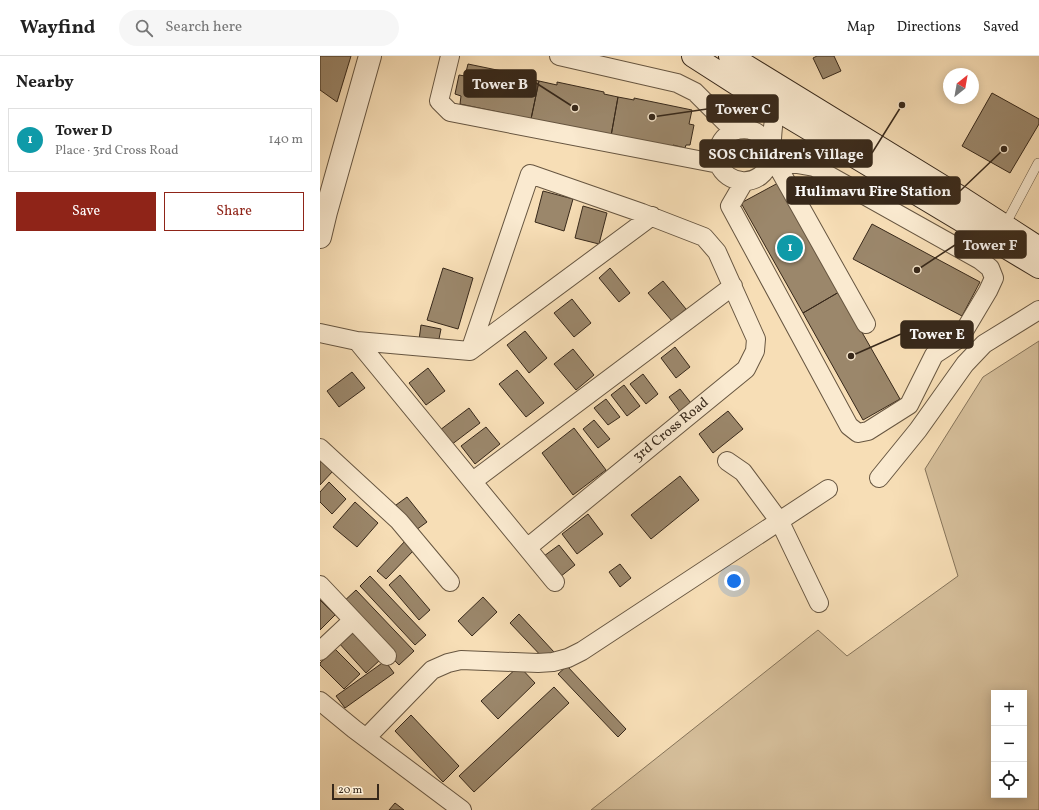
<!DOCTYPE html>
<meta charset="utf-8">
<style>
:root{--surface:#fff;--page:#f6f6f6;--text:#222;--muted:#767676;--line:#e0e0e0;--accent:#8f2418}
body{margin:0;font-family:Vollkorn,serif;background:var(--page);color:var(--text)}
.controls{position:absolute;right:12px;bottom:12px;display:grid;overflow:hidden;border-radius:0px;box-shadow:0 2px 10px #0003}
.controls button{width:36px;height:36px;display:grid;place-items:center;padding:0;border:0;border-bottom:1px solid var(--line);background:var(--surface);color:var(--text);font:20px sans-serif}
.compass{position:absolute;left:623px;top:12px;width:36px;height:36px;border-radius:50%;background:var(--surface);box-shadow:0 2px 10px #0003;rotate:31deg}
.scale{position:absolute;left:12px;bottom:10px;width:47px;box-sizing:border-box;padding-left:4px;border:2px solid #37281a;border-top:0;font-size:11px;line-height:14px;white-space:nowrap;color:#37281a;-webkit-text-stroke:3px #faead0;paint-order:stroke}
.you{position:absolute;left:414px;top:525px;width:14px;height:14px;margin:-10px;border:3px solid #fff;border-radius:50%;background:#1a73e8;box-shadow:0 0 0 6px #1a73e833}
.badge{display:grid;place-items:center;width:26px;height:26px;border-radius:50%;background:var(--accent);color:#fff;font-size:13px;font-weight:700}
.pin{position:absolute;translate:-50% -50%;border:2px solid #fff;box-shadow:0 1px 4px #0006}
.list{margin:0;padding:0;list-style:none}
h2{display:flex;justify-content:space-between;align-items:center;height:52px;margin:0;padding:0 16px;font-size:17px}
h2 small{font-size:13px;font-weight:400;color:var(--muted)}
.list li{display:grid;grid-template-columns:26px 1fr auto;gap:12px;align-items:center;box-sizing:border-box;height:64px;margin:0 8px 8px;padding:0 8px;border:1px solid var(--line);border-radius:0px}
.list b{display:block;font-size:15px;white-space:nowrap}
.list p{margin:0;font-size:13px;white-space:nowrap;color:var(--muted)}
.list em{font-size:13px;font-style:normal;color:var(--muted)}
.actions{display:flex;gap:8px;padding:12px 16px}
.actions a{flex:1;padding:9px 0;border:1px solid var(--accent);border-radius:0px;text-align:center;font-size:14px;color:var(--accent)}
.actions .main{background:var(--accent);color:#fff}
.icon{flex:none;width:22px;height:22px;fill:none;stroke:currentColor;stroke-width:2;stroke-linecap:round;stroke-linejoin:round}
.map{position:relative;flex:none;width:719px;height:754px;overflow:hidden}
header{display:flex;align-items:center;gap:24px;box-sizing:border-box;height:56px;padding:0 20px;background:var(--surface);border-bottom:1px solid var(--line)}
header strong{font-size:19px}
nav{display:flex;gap:22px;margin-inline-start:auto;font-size:14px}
.search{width:280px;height:36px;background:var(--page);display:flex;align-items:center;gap:10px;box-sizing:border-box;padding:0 14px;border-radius:22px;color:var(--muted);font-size:15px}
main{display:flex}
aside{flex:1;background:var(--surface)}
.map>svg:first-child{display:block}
</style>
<header>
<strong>Wayfind</strong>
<div class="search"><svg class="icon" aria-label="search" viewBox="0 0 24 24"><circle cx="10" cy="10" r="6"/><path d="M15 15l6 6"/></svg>Search here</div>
<nav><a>Map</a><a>Directions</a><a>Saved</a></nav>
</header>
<main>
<aside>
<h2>Nearby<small></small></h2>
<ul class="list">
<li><span class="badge" style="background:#0f9aa8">1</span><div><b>Tower D</b><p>Place · 3rd Cross Road</p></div><em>140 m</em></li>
</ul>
<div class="actions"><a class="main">Save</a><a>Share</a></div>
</aside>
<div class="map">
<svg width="719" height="754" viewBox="0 0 719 754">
<rect width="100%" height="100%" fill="#f7deb6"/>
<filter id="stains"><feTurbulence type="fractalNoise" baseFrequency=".005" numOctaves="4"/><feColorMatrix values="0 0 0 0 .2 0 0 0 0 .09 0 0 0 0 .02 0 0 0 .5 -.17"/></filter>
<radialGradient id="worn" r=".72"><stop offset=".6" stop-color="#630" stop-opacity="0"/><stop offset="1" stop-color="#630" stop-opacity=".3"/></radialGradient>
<path fill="#d6bf9b" stroke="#86745a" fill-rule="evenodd" d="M719,285V754H271L498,574L527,600L638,520L605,413L663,321ZM674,637H704V739H674Z"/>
<path fill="#9b876b" stroke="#37281a" d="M0,0H31L17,46L0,34Z
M497,0H514L521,15L503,23L493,2Z
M148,8L206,20L205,22L219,25L211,63L140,48L141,40L135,38L139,19L145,20Z
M219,25L237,29V26L284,36V38L298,41L291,80L211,63Z
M672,37L719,63V68L690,117L642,90Z
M298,41L314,44V42L372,54L369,68L374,69L370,89H366L365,92L353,89L352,93L291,80Z
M458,127L519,236L483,257L421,147Z
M223,135L253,143L244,175L215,166Z
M263,150L287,157L279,188L255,182Z
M552,168L660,226L642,260L533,203Z
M123,212L153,222L138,273L107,264Z
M290,212L310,237L299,246L279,222Z
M343,225L366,253L352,265L328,237Z
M519,236L580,343L543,364L483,257Z
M252,243L271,267L254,281L234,257Z
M101,269L121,273L118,288L99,284Z
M205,275L227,302L209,317L187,289Z
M355,291L370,311L356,322L341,302Z
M253,293L274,319L256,334L234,308Z
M108,312L125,335L106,349L89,327Z
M197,314L224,347L206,361L179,328Z
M32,316L45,332L19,351L7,335Z
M323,318L338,338L326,348L310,328Z
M304,329L320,350L307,360L291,339Z
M360,333L374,351L363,360L349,341Z
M286,343L300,361L288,369L274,352Z
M149,352L160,367L131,389L120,374Z
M408,355L423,373L393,397L379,378Z
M274,364L290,383L278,392L263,373Z
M166,371L180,388L155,408L141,390Z
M254,372L286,414L253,439L222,397Z
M0,403L13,415L0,429Z
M360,420L379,444L331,483L311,459Z
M9,426L26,443L12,458L0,446V436Z
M87,441L107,466L96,474L76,449Z
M35,446L58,467L37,491L13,471Z
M268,458L283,478L257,498L242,478Z
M86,484L95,493L66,523L57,515Z
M239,489L255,509L240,521L224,500Z
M300,508L311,522L300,531L289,516Z
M80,519L110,554L99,564L69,529Z
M50,520L106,579L95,589L40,530Z
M36,534L94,595L79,609L21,548Z
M163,541L177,556L152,580L138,565Z
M0,544L15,559L0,574Z
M199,558L234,596L225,604L190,567Z
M31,574L61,603L46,617L18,586Z
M15,593L40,618L24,633L0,609V607Z
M65,605L74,617L25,652L16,640Z
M199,610L215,627L178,663L161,645Z
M247,610L306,673L298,681L238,618Z
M234,631L249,647L154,736L139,720Z
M91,659L139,710L123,726L75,675Z
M75,747L84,754H69Z"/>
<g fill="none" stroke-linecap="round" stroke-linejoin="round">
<defs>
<path id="service" d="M684,171L718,107"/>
<path id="minor" d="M130,0L119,45L130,56L399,108
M239,0L357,27L375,36L414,75
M420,73L426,45L430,36
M454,104L546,268
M424,126L410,150L529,370L538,377L548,375L589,349L614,299L640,282L668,235L674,222L670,212L660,204L494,111L454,104C450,97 449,88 443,82C430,67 405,72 399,91C390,115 419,135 440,120C455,109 450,82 454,65C456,58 461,50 465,43
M0,277L37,285L150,295L332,160
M37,285L235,526
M150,295L210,118L322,157L384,181L397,196L436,283L435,295L426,313L207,492
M0,392L79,465L130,526
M407,405L423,416L460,466L499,547
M559,422L598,374L645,308L664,288L719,254
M153,425L413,230
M0,529L67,600
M0,595L33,564
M0,645L34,673L142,754
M46,682L112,614L128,607L141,604L218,607L233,606L248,602L262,595L508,433"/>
<path id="tertiary" d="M0,181L6,156L50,0"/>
<path id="secondary" d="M373,0L459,55L719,211
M410,0L643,143L719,192"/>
</defs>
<use href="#service" stroke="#675641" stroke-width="10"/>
<use href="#minor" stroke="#675641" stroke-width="20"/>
<use href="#tertiary" stroke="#675641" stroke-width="24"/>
<use href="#secondary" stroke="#37281a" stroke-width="24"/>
<use href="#service" stroke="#faead0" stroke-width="9"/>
<use href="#minor" stroke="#faead0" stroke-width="18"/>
<use href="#tertiary" stroke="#faead0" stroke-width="22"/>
<use href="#secondary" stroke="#faead0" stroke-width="22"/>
</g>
<g text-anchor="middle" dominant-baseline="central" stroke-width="3" stroke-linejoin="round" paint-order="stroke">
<g font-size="14" fill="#37281a" stroke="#faead0">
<text transform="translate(351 374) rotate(-39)">3rd Cross Road</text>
</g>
</g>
<path fill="none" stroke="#37281a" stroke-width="1.5" d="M255 52L216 27M332 61L387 53M582 49L552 97M684 93L640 135M597 214L635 189M531 300L581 278"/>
<g fill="#37281a" stroke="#faead0" stroke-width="1.5">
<circle cx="255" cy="52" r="4"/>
<circle cx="332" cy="61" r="4"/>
<circle cx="582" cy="49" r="4"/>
<circle cx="684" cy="93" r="4"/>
<circle cx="597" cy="214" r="4"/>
<circle cx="531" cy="300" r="4"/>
</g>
<g fill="#37281a" stroke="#37281a" stroke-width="1.5">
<rect x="144" y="14" width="72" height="27" rx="4"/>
<rect x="387" y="39" width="71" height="27" rx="4"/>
<rect x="380" y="84" width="172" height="27" rx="4"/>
<rect x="467" y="121" width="173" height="27" rx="4"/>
<rect x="635" y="175" width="71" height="27" rx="4"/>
<rect x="581" y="265" width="72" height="27" rx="4"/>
</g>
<g font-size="15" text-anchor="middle" font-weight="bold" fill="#fff">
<text x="180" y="33">Tower B</text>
<text x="423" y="58">Tower C</text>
<text x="466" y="103">SOS Children's Village</text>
<text x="553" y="140">Hulimavu Fire Station</text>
<text x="670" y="194">Tower F</text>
<text x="617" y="283">Tower E</text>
</g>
<rect width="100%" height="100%" filter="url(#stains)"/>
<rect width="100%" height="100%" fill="url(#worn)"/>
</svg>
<div class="controls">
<button>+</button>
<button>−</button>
<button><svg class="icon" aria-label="locate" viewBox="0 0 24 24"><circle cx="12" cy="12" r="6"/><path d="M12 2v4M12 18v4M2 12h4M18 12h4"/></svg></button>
</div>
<svg class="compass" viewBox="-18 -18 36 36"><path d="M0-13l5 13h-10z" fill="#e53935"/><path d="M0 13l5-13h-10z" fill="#767676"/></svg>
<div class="scale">20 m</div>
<div class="you"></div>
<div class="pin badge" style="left:470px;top:192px;background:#0f9aa8">1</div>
</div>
</main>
